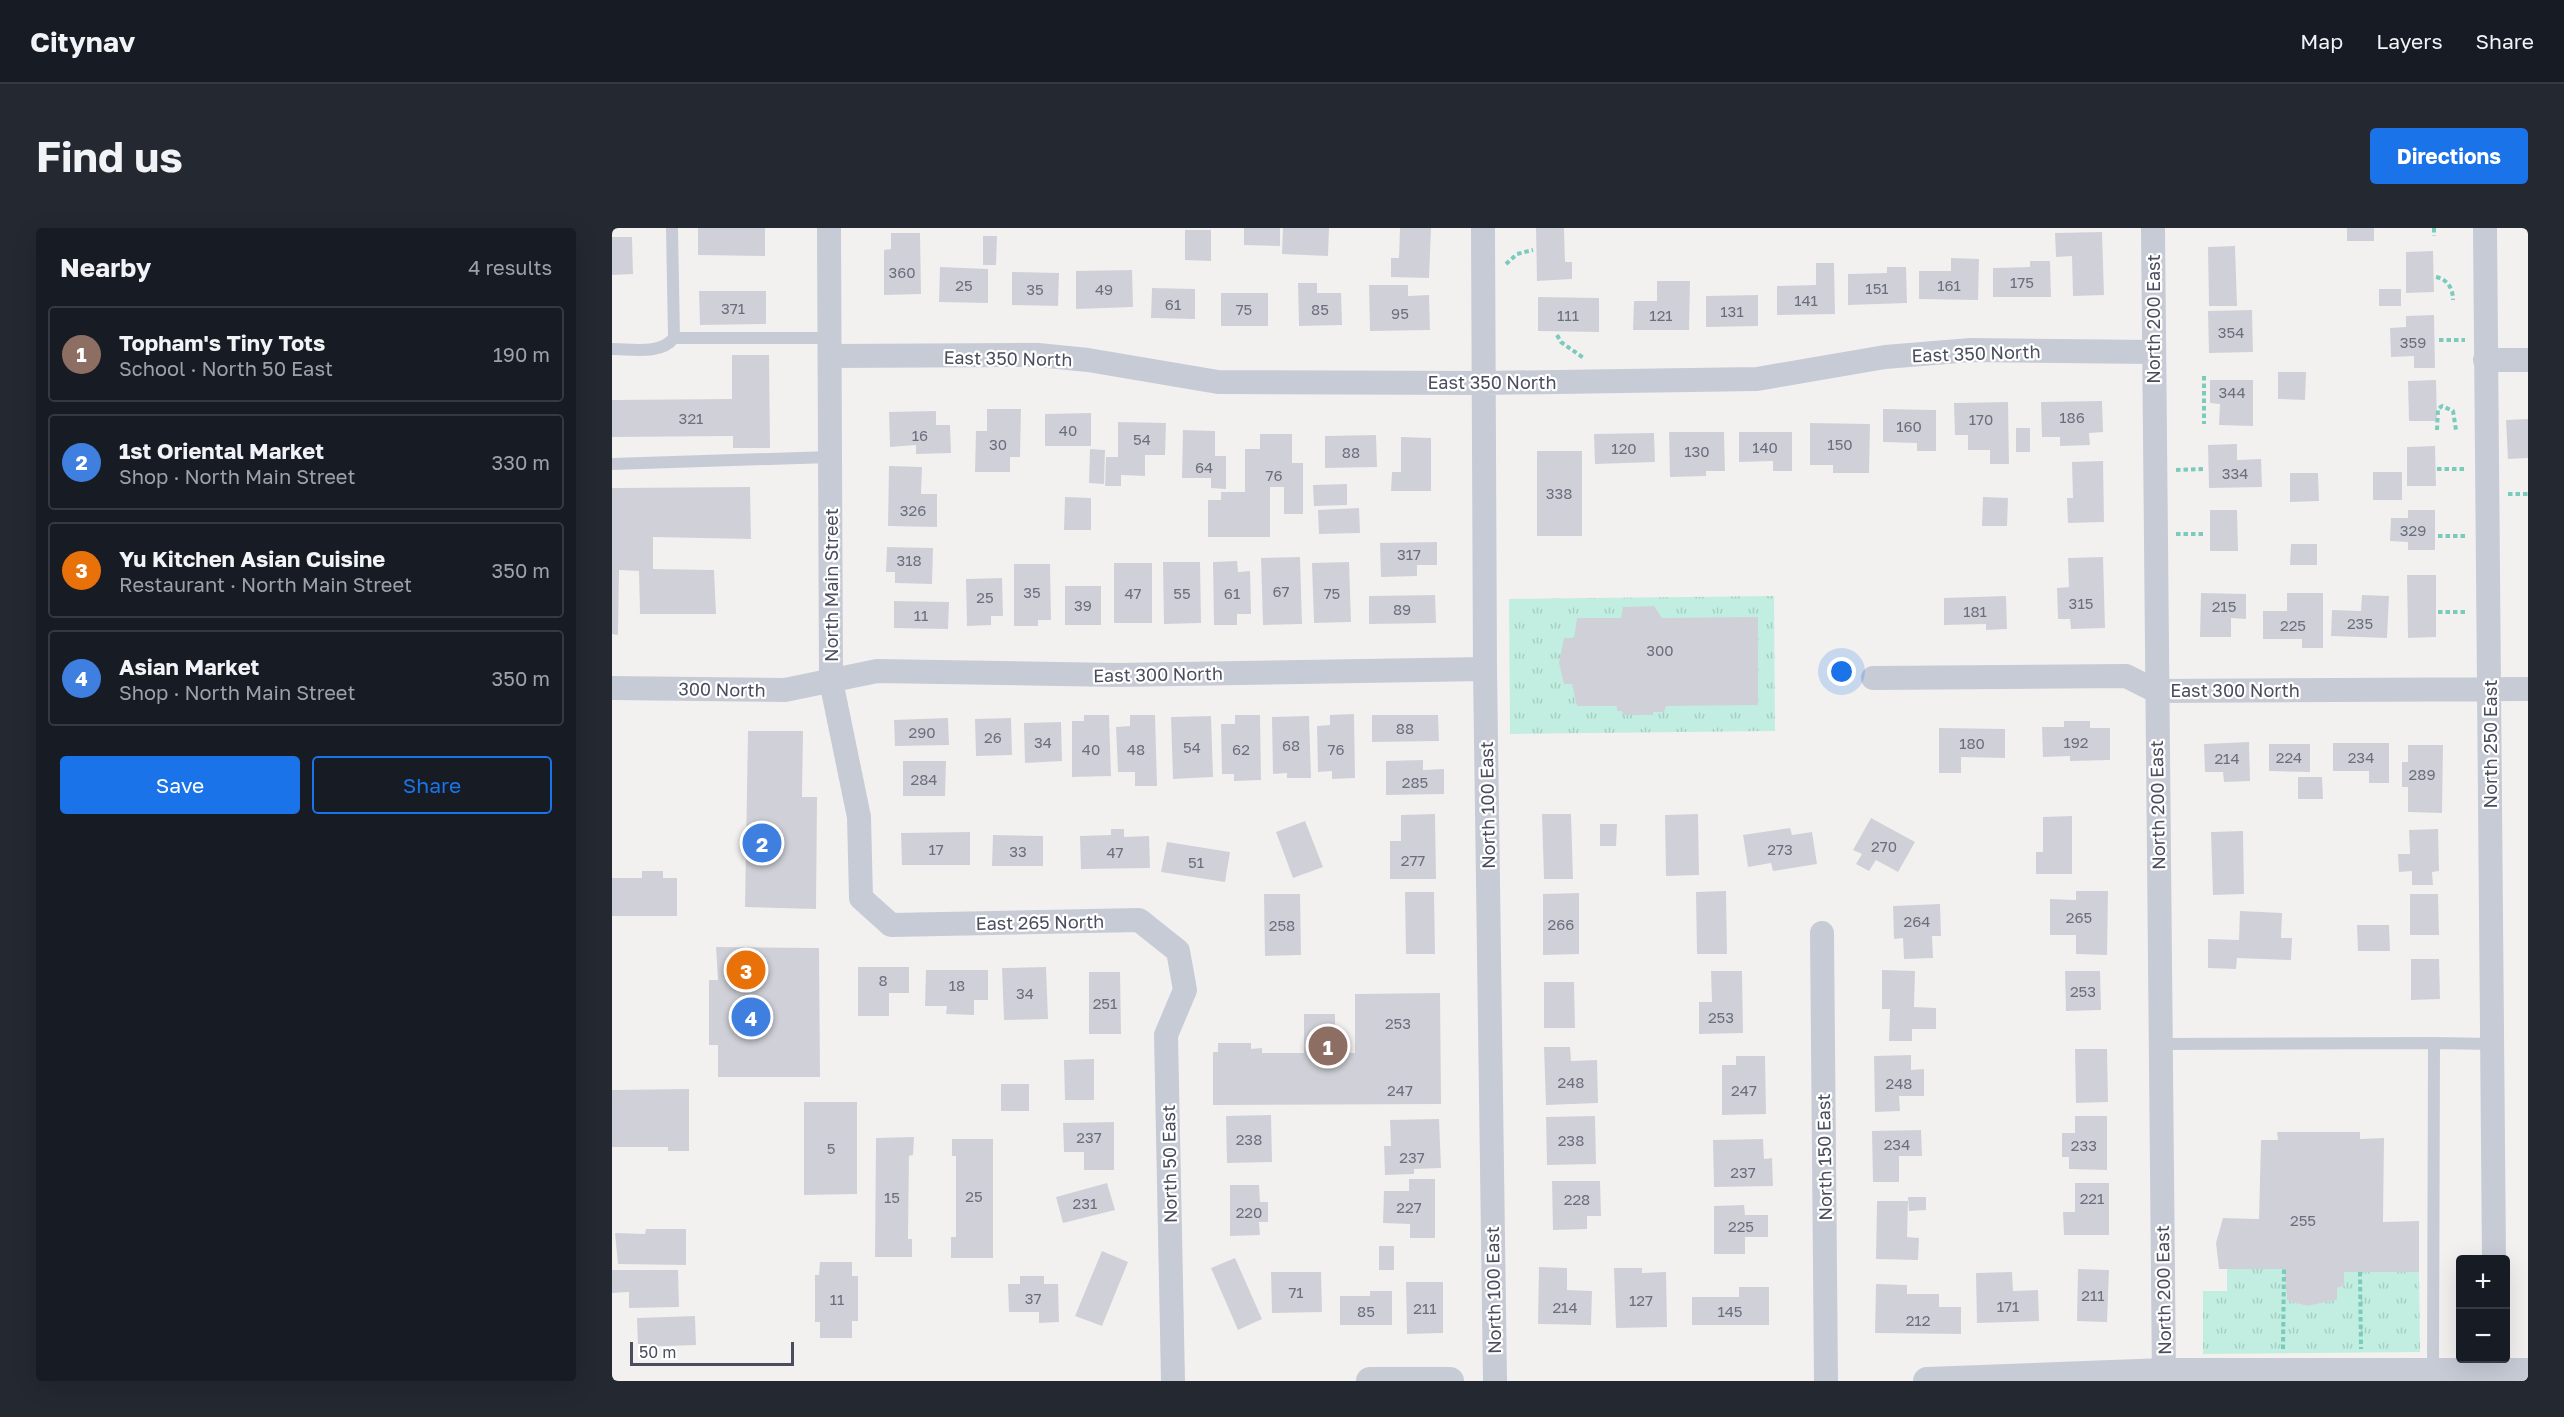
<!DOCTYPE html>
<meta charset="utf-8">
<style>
:root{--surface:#171b24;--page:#242831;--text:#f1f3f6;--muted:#9ea1a6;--line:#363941;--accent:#1a73e8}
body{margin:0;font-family:"Golos Text",sans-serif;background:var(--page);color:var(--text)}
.controls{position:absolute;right:18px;bottom:18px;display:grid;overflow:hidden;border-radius:6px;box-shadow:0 6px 24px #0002}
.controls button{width:54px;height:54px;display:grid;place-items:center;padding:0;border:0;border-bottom:2px solid var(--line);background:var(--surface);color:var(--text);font:30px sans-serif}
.scale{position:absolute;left:18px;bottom:15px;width:164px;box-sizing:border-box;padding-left:6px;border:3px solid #494d5d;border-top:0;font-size:16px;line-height:21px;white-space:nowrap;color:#494d5d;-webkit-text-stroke:4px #fff;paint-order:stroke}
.you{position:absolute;left:1230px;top:444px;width:21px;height:21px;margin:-15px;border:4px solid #fff;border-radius:50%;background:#1a73e8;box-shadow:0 0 0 9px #1a73e833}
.badge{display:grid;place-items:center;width:39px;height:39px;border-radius:50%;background:var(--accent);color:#fff;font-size:20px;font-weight:700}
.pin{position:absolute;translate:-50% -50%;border:3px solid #fff;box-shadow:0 2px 6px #0006}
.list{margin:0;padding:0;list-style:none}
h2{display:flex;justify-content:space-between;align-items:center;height:78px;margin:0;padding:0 24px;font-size:26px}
h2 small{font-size:20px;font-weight:400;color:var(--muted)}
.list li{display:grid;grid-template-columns:39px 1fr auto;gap:18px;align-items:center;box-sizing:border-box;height:96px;margin:0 12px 12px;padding:0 12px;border:2px solid var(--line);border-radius:6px}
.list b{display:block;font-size:22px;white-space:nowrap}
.list p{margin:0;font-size:20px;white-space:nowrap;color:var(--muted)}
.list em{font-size:20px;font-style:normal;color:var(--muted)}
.actions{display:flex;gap:12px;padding:18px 24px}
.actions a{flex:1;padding:14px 0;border:2px solid var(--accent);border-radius:6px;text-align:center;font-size:21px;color:var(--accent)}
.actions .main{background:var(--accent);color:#fff}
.map{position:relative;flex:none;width:1916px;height:1153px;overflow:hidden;border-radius:6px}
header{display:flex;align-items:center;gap:36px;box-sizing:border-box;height:84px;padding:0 30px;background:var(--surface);border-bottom:2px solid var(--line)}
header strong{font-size:28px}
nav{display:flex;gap:33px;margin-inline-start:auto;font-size:21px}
.intro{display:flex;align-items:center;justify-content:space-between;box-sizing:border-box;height:144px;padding:0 36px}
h1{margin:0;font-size:42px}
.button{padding:15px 27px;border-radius:6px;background:var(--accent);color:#fff;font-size:21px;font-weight:700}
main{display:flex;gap:36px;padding:0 36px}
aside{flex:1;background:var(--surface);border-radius:6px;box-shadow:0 6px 24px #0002}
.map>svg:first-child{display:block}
</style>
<header>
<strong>Citynav</strong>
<nav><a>Map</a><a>Layers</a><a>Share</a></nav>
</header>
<div class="intro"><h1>Find us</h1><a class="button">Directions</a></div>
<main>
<aside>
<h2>Nearby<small>4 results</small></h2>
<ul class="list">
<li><span class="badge" style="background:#8d6e63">1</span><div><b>Topham's Tiny Tots</b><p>School · North 50 East</p></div><em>190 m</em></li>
<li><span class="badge" style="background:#3f7fe0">2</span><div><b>1st Oriental Market</b><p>Shop · North Main Street</p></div><em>330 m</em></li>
<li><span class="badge" style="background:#e8710a">3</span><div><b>Yu Kitchen Asian Cuisine</b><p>Restaurant · North Main Street</p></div><em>350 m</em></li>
<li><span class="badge" style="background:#3f7fe0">4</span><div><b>Asian Market</b><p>Shop · North Main Street</p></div><em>350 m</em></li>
</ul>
<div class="actions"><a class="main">Save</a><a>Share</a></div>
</aside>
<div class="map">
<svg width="1916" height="1153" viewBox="0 0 1916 1153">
<defs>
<pattern id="grass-tufts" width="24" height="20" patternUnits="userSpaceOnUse" patternTransform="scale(1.5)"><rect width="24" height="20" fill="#c1eee0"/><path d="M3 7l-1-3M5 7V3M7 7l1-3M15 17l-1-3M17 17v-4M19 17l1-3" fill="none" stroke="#a7cec3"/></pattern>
</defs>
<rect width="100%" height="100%" fill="#f3f1f0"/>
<path fill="url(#grass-tufts)" d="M1162,368L1163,503L898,506L897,371Z
M1615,1041H1672L1675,1072L1695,1078L1724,1072L1725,1060L1732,1058V1044H1807L1808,1124L1591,1126V1063H1615Z"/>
<path fill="#d0d1d8" d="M86,0H153V28L86,27Z
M632,0H668V18L632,17Z
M671,0H717L716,28L670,26Z
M788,0H819L817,50L779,49V30H787Z
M924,0H952L953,34H960V51L925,53Z
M1735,0H1762V13H1735Z
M573,2H599V33L573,32Z
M1490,4L1492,67L1461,68L1460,28L1444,29L1443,5Z
M279,5H308L309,66L272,67V22L279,21Z
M371,8H385L384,37H371Z
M0,9H20L21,46L0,47Z
M1623,18L1625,78H1597L1596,19Z
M1821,23L1822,64L1794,65V24Z
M1339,30L1367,31L1366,72L1307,71V43H1339Z
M1418,33H1438L1439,69H1381V40L1418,39Z
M1204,35H1222L1223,86L1165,87V58L1204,57Z
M328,39L376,41V75L327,74Z
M1275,39H1294L1295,75L1236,77V46L1275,45Z
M520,42L521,79L464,81V43Z
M400,44L447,45L446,78L400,77Z
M1045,53H1078L1077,102H1021L1022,73H1045Z
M686,55H705V65H729L730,97L687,98Z
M757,57H796V68L817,67L818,102L758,103Z
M540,60L583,61V91L539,90Z
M1767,61H1789V78H1767Z
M87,63H154V96L88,97Z
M609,65H656V98H609Z
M1146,67V98L1094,99V68Z
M926,69L987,70V104L926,103Z
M1640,82L1641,124L1597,125L1596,83Z
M1822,87L1823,140H1802V128L1779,129L1778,100L1794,99V88Z
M120,127H157L158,220H121V208L0,209V172L120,171Z
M1666,144H1694L1693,172L1666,171Z
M1598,152H1641V198L1607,197L1608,176L1598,175Z
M1824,152L1825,193H1797L1796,153Z
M1490,173L1491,204L1477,205L1478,217L1448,218V209H1430L1429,174Z
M1396,174L1397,236H1378V222H1356V207H1343L1342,175Z
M375,181H409L408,229H398V244H363L364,203H375Z
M1271,181L1324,182V223H1305V215L1271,214Z
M324,183V197H338L339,225L304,226V217L278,219L277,184Z
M479,185V218H433V186Z
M1916,191V230L1896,231L1894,192Z
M506,194L554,195L553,227H533V248L509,247V258H493L494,229H506Z
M1198,195L1258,196L1257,245H1221V237H1198Z
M1404,200H1418V224H1404Z
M571,202L603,203V228H614V261L599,260V250H570Z
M1057,204H1112L1113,243H1094V248L1058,249Z
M1127,204H1180V243H1161V233L1127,234Z
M1042,205L1043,234L983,236L982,206Z
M648,206H680V235H691V286H672V259H658V309H596V272H609V264H633V221H648Z
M764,207L765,239L713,240V208Z
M789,209L819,210V263H779L780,244H789Z
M1625,216V232L1649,231L1650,259L1597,260L1596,217Z
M1823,218L1824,258H1795V219Z
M478,221L493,222L492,256L477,255Z
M925,223H970V308H925Z
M1491,233L1492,294L1456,295L1455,270H1461L1460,234Z
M277,238L310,239L309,266H325V299L276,298Z
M1761,244H1790V272H1761Z
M1678,245H1706L1707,273L1678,274Z
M735,256V277L702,278L701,257Z
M138,259L139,311L41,309V341L102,342L104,386H28L27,343L7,342L6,407L0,406V260Z
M453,269L479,270V302H452Z
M1371,269L1396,270L1395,298H1370Z
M747,280L748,305L707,306L706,282Z
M1598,282H1625L1626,323H1598Z
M1796,282H1823V322H1796V314L1778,313L1779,290H1796Z
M825,314V337H805V348L769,349L768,315Z
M1679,316H1705V337H1678Z
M275,319L321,320L320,356L283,355V344H274Z
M688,329L690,396L651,397L649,330Z
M1491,329L1493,400L1459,401L1458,391H1446L1445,360L1457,359L1456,330Z
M625,333L626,344L638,343L639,386H625V397H602L601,334Z
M551,334H588L589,395L552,396Z
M737,334L739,394L702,395L700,335Z
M502,335H540V395H502Z
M402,336H438L439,392H426V398H402Z
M1795,347H1824V409L1796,410Z
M390,350L391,388H379V397L355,398L354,351Z
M453,358H489V397H453Z
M1589,365L1634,366V391L1619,390V409H1588Z
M1675,365H1711V420H1690V411H1651V383H1675Z
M823,367L824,395L757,396V368Z
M1750,367L1777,368L1775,410L1719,408L1720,382L1749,383Z
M1394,368L1395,401L1374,402V396L1332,397V370Z
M282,373L337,374L336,401L282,400Z
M1042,378L1050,390L1146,389V477L1054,478L1052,484H1041V487H1011L1010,483H1005V478H965L960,456H952L947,435L952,410H962L965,390H1009L1011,379Z
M742,486L743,550L720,551V543L706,544L705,498L718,497V487Z
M472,487H497L499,548L460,549V493H472Z
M518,487H543L545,558H523V544H506L504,499L518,498Z
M623,487H648L649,552L622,553V546H610L609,496H623Z
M760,487H826L827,513L760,514Z
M599,488L601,549L561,551L559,489Z
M697,488L699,550H675V545L661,546L660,489Z
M336,490L337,517L283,518L282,492Z
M399,490L400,527L364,528L363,491Z
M1452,493H1478V500H1498V532L1458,533V528L1431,529L1430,499H1452Z
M449,494L450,533L413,535L412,495Z
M1327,500L1393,501V530L1349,529V545H1327Z
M136,503H191L190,569H205L204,681L133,679Z
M1637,514L1638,553L1612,554L1611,544H1593L1592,516Z
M1721,515H1777V555H1757V543H1721Z
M1657,516H1698V544L1657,543Z
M1796,517H1831L1830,585L1796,584V559H1790V534H1796Z
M811,532V542L832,541V566L774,567V533Z
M291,533H334L333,568H291Z
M1686,549H1710L1711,571H1686Z
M823,586L824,651H778V613H789V587Z
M930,586H959L961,651H932Z
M1086,586L1087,647L1054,648L1053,587Z
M1460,588V646H1424V624H1431V589Z
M1259,590L1303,614L1286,644L1264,632L1257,643L1244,636L1250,626L1241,622Z
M693,593L711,639L681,650L664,604Z
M988,596H1005L1004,618H988Z
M1178,600L1180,607L1200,604L1205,636L1161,643L1159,635L1136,639L1131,607Z
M499,601H512V609L537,608L538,640L469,641L468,608L499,607Z
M1826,601L1827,643L1820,644L1821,657H1800V643L1787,644L1786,626H1798L1797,602Z
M1631,603L1632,666L1601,667L1599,604Z
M358,604V637H290L289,605Z
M381,607L431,608V638H380Z
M555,614L618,624L613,654L549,644Z
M30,643H51V650H65V688H0V650H30Z
M1114,663L1115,726H1085L1084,664Z
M1464,663H1496L1495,727L1464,726V707H1438V671L1464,672Z
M793,664H822L823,726H794Z
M967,665V726L931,727V666Z
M652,666H688L689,727L653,728Z
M1798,666H1826L1827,707H1798Z
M1328,676L1329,708H1320L1321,730L1292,731L1291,710L1282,711L1281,678Z
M1628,683L1670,685L1669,710H1680L1679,732L1625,730L1624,741L1596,740V711L1627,712Z
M1745,697H1777L1778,723H1746Z
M104,719L207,720L208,849H106V817H97V752H106Z
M1799,731H1827L1828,771L1799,772Z
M246,739H297V765H277V788H246Z
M434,739L436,791L392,792L390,740Z
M314,742H376V772H362V787L334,786L335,778H313Z
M1270,742L1303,743L1302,779L1324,780V801H1300V813H1277L1278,781H1270Z
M1099,743H1130L1131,805L1087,806V774H1100Z
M1453,743H1488L1489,782L1454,783Z
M477,744H508L509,806H477Z
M932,754H962L963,800H932Z
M828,765L829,876L601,877V824H606V815H639V821L650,820V825H692V786H723V825H743V766Z
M932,819H958L959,833L985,832L986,875L934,877Z
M1463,821H1495L1496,874L1464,875Z
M1299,827V842L1312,841V868H1287L1288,883L1263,884L1262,828Z
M1124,828H1153L1154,886L1110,887V837H1124Z
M482,831V872H453L452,832Z
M389,856H417V883H389Z
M77,861V923H56V919H0V862Z
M192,874H245V966L192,967Z
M659,887L660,934L615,935L614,888Z
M983,888L984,936L935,937L934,889Z
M1463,888H1495V942L1457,941V929H1450V905H1463Z
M827,891L829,940L802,941V946L773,947L772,918H779L778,892Z
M502,894V942H472V924H452L451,895Z
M1309,902L1310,928H1287V954H1261L1260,903Z
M1665,904H1748V911L1772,910L1771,994L1807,993V1044H1732V1058L1725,1060V1072L1695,1078L1675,1072L1672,1041H1607L1604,1015L1611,990L1647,991L1649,912H1666Z
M302,909L301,927L297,928L296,1011H300V1029H263L264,910Z
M340,911H381V1030H339V1009H344V928H340Z
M1151,911L1152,931L1160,930L1161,958L1102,959L1101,912Z
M797,951H823V1010H798V996L771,995L772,963H797Z
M940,953H988L989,988H975V1001L941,1002Z
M495,955L503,982L451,995L444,969Z
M1463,955H1497V1007H1452L1451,984H1463Z
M618,957H647L648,974H656V994H647L648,1007L618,1008Z
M1296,969H1314V982L1297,983Z
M1265,973H1296L1295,1009L1307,1010L1306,1032L1264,1031Z
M1132,977L1133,987H1156V1009H1133V1026H1102V978Z
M34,1001H74V1037L6,1036L3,1005L33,1006Z
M767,1018H782V1042H767Z
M490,1023L516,1034L490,1098L463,1088Z
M623,1030L650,1091L626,1102L599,1040Z
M208,1034H240V1048H246V1093H240V1110H208V1094H203V1047H207Z
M927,1039L955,1040V1062L980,1063L979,1097L926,1096Z
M1002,1040H1030V1045L1054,1044L1055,1099L1004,1100Z
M1466,1041L1497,1042L1495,1094L1465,1093Z
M0,1042H66L67,1079L17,1080V1064L0,1065Z
M659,1044H709L710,1084L660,1085Z
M1400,1044L1401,1063L1426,1062L1427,1093L1365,1095L1364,1045Z
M408,1048H432V1056H446L447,1094L427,1095V1084H397L396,1056H408Z
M794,1054H831V1105L795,1106Z
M1264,1056L1295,1057V1066H1327V1079H1349V1106L1263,1105Z
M1127,1059H1157V1097H1080V1069H1127Z
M758,1063H780V1097H728V1068H758Z
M83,1088L84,1117L26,1119L25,1090Z"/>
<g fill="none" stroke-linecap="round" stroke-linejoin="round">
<path stroke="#7acbbc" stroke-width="4" stroke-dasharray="4.5 3" stroke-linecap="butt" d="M1822,0V8
M894,36L905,26L921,22
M1824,49C1835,51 1841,60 1841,72
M945,107L949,114L973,131
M1827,112H1853
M1592,148V196
M1825,202L1826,181L1830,178L1841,183L1844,202
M1825,241H1854
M1564,242L1593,241
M1896,266H1916
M1564,306H1593
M1826,308H1855
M1826,384H1856
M1748,1044L1749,1121
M1671,1121L1672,1041"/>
<path stroke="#c7cbd6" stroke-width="12" d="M60,0L62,110H218
M0,121C19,121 49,127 62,110
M0,236L218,229
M1822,815L1880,816
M1548,816L1822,815L1821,1144"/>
<path stroke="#c7cbd6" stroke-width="24" d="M217,0L219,453L247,589L249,670L279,697L527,692L566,723L573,762L554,807L561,1153
M871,0L873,441L883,1153
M1541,0L1552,1153
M1873,0L1882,1032
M219,128L426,127L476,132L606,154L871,155L1145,151L1273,129L1359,122L1541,124
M1873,132H1916
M1261,450L1514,448L1544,463L1916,461
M0,460L173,462L265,443L504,447L873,441
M1210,705L1214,1153"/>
<path stroke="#c7cbd6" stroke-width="28" d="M758,1153H838
M1315,1153L1552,1144H1916"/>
</g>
<g text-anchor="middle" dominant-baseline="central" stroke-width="4.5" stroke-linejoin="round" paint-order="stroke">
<g font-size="15" fill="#6b6e7c">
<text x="290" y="44">360</text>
<text x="1410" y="54">175</text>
<text x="352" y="57">25</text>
<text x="1337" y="57">161</text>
<text x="1265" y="60">151</text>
<text x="423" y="61">35</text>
<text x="492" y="61">49</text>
<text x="1194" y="72">141</text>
<text x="561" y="76">61</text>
<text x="121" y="80">371</text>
<text x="632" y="81">75</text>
<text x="708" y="81">85</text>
<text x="1120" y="83">131</text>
<text x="788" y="85">95</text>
<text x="956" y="87">111</text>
<text x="1049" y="87">121</text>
<text x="1619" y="104">354</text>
<text x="1801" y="114">359</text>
<text x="1620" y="164">344</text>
<text x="1460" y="189">186</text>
<text x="79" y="190">321</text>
<text x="1369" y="191">170</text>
<text x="1297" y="198">160</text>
<text x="456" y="202">40</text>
<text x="308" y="207">16</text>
<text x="530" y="211">54</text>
<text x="386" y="216">30</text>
<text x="1228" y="216">150</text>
<text x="1153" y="219">140</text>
<text x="1012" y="220">120</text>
<text x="1085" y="223">130</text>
<text x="739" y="224">88</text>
<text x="592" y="239">64</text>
<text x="1623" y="245">334</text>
<text x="662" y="247">76</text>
<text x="947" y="265">338</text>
<text x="301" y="282">326</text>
<text x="1801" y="302">329</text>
<text x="797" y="326">317</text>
<text x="297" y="332">318</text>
<text x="669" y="363">67</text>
<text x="420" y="364">35</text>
<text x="521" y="365">47</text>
<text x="570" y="365">55</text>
<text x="620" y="365">61</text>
<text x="720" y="365">75</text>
<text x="373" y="369">25</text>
<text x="1469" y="375">315</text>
<text x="471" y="377">39</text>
<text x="1612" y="378">215</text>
<text x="790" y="381">89</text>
<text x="1363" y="383">181</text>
<text x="309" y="387">11</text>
<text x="1748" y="395">235</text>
<text x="1681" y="397">225</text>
<text x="1048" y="422">300</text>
<text x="793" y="500">88</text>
<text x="310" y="504">290</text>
<text x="381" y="509">26</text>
<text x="431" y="514">34</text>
<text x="1464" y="514">192</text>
<text x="1360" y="515">180</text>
<text x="679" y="517">68</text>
<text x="580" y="519">54</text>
<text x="479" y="521">40</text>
<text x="524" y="521">48</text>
<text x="629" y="521">62</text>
<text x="724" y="521">76</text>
<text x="1677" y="529">224</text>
<text x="1749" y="529">234</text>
<text x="1615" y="530">214</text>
<text x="1810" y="546">289</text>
<text x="312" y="551">284</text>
<text x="803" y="554">285</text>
<text x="1272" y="618">270</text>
<text x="324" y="621">17</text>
<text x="1168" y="621">273</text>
<text x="406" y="623">33</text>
<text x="503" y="624">47</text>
<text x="801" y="632">277</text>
<text x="584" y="634">51</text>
<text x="1467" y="689">265</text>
<text x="1305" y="693">264</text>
<text x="949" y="696">266</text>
<text x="670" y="697">258</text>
<text x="271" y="752">8</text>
<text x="345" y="757">18</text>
<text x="1471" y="763">253</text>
<text x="413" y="765">34</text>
<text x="493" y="775">251</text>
<text x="1109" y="789">253</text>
<text x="786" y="795">253</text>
<text x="959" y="854">248</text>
<text x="1287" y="855">248</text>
<text x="788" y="862">247</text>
<text x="1132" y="862">247</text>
<text x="477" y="909">237</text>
<text x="637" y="911">238</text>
<text x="959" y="912">238</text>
<text x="1285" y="916">234</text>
<text x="1472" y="917">233</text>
<text x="219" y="920">5</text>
<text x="800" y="929">237</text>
<text x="1131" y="944">237</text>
<text x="362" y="968">25</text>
<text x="280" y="969">15</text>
<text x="1480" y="970">221</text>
<text x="965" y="971">228</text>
<text x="473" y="975">231</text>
<text x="797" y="979">227</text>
<text x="637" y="984">220</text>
<text x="1691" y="992">255</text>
<text x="1129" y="998">225</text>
<text x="684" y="1064">71</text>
<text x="1481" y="1067">211</text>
<text x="421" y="1070">37</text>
<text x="225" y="1071">11</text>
<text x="1029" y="1072">127</text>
<text x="1396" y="1078">171</text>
<text x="953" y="1079">214</text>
<text x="813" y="1080">211</text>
<text x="754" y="1083">85</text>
<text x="1118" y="1083">145</text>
<text x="1306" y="1092">212</text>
</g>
<g font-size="18" fill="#494d5d" stroke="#fff">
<text transform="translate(1541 91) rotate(-90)">North 200 East</text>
<text transform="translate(1364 125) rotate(-2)">East 350 North</text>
<text transform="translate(396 130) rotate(1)">East 350 North</text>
<text x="880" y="154">East 350 North</text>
<text transform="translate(219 357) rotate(-90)">North Main Street</text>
<text transform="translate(546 446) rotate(-1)">East 300 North</text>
<text transform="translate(110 461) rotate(1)">300 North</text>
<text x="1623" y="462">East 300 North</text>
<text transform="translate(1878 516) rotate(-90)">North 250 East</text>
<text transform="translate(875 577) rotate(-91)">North 100 East</text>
<text transform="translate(1545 577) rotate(-91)">North 200 East</text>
<text transform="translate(428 694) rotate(-1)">East 265 North</text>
<text transform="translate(1212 929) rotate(-91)">North 150 East</text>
<text transform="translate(557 936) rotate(-91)">North 50 East</text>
<text transform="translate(881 1062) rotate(-91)">North 100 East</text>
<text transform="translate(1551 1062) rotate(-91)">North 200 East</text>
</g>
</g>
</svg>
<div class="controls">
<button>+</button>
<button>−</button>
</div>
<div class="scale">50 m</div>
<div class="you"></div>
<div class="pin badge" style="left:716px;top:818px;background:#8d6e63">1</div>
<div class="pin badge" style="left:150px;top:615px;background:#3f7fe0">2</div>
<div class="pin badge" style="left:134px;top:742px;background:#e8710a">3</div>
<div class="pin badge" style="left:139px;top:789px;background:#3f7fe0">4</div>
</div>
</main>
